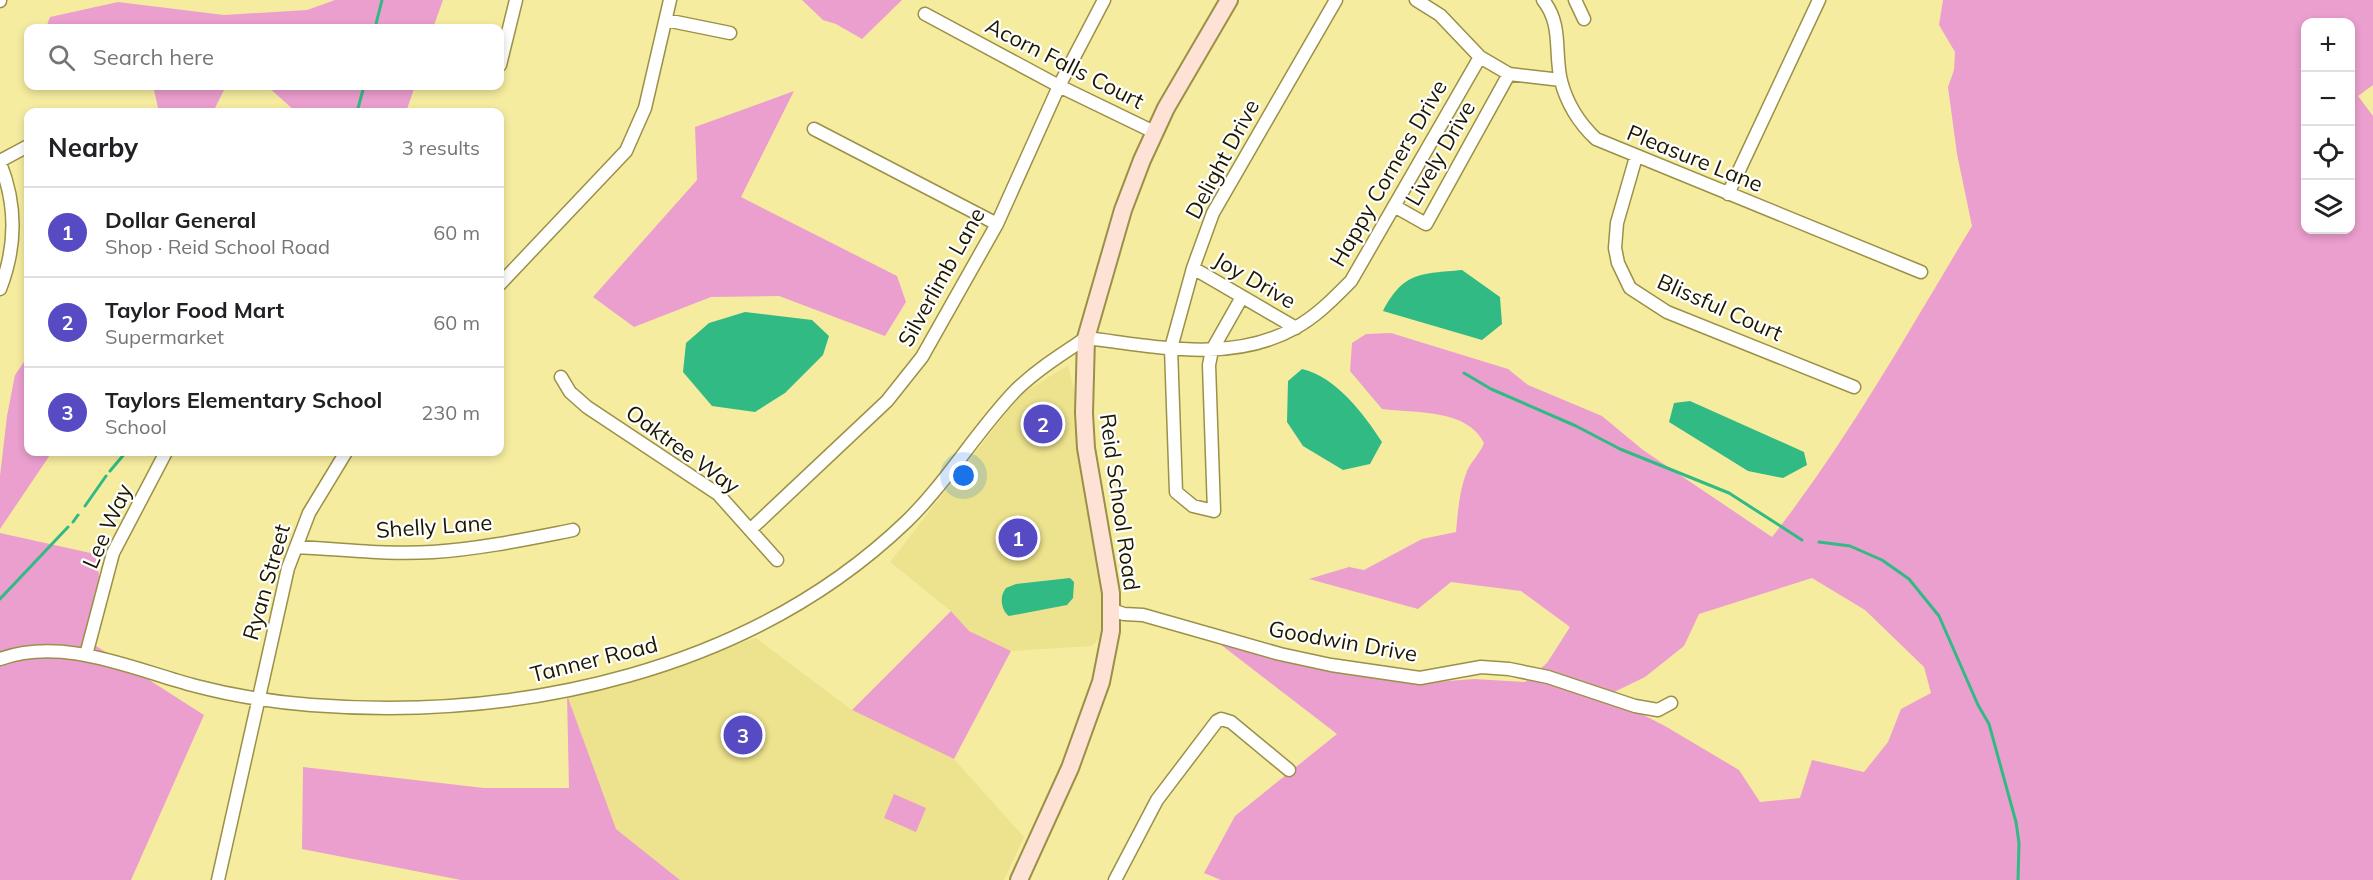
<!DOCTYPE html>
<meta charset="utf-8">
<style>
:root{--surface:#fff;--page:#f2f2f2;--text:#202124;--muted:#757577;--line:#e0e0e0;--accent:#564bc3}
body{margin:0;font-family:Mulish,sans-serif;background:var(--page);color:var(--text)}
.controls{position:absolute;right:18px;top:18px;display:grid;overflow:hidden;border-radius:12px;box-shadow:0 3px 9px #0003}
.controls button{width:54px;height:54px;display:grid;place-items:center;padding:0;border:0;border-bottom:2px solid var(--line);background:var(--surface);color:var(--text);font:30px sans-serif}
.you{position:absolute;left:964px;top:476px;width:21px;height:21px;margin:-15px;border:4px solid #fff;border-radius:50%;background:#1a73e8;box-shadow:0 0 0 9px #1a73e833}
.badge{display:grid;place-items:center;width:39px;height:39px;border-radius:50%;background:var(--accent);color:#fff;font-size:20px;font-weight:700}
.pin{position:absolute;translate:-50% -50%;border:3px solid #fff;box-shadow:0 2px 6px #0006}
.list{margin:0;padding:0;list-style:none}
h2{display:flex;justify-content:space-between;align-items:center;height:78px;margin:0;padding:0 24px;font-size:26px}
h2 small{font-size:20px;font-weight:400;color:var(--muted)}
.list li{display:grid;grid-template-columns:39px 1fr auto;gap:18px;align-items:center;box-sizing:border-box;height:90px;padding:0 24px;border-top:2px solid var(--line)}
.list b{display:block;font-size:22px;white-space:nowrap}
.list p{margin:0;font-size:20px;white-space:nowrap;color:var(--muted)}
.list em{font-size:20px;font-style:normal;color:var(--muted)}
.icon{flex:none;width:33px;height:33px;fill:none;stroke:currentColor;stroke-width:2;stroke-linecap:round;stroke-linejoin:round}
.map{position:relative;flex:none;width:2373px;height:880px;overflow:hidden}
.search{position:absolute;background:var(--surface);box-shadow:0 3px 9px #0003;left:24px;top:24px;width:480px;height:66px;display:flex;align-items:center;gap:15px;box-sizing:border-box;padding:0 21px;border-radius:12px;color:var(--muted);font-size:22px}
.panel{position:absolute;background:var(--surface);box-shadow:0 3px 9px #0003;left:24px;top:108px;width:480px;height:348px;border-radius:12px}
.map>svg:first-child{display:block}
</style>
<div class="map">
<svg width="2373" height="880" viewBox="0 0 2373 880">
<rect width="100%" height="100%" fill="#f6eca0"/>
<path fill="#ede28d" d="M1068,365L1111,537L1123,613L1092,646L1011,651L969,631L951,611L890,562L1020,395Z
M756,638L852,710L954,759L1024,837L1004,880H680L616,829L567,695Z"/>
<path fill="#eb9fcf" fill-rule="evenodd" d="M335,0H443L433,28H46L50,17L118,2L224,15L307,10Z
M802,0H902L862,39L836,24L823,20Z
M1943,0H2373V85L2358,96L2373,116V880H1221L1204,873L1235,816L1337,734L1220,644L1421,683L1474,679L1525,682L1547,663L1570,627L1521,591L1451,582L1418,609L1309,579L1349,567L1364,570L1422,539L1456,532C1458,511 1459,491 1467,471C1471,461 1480,454 1484,443C1468,409 1414,413 1382,409L1350,371L1352,343L1366,334L1391,333L1508,369L1528,385L1602,416L1643,450L1772,537C1848,440 1908,332 1972,226L1957,154L1948,87L1954,70L1955,52L1939,25ZM2306,22H2350V230H2306ZM1812,578L1865,610L1924,667L1931,693L1901,709L1888,742L1864,772L1812,760L1800,798L1760,802L1739,770L1665,726L1606,696L1645,677L1684,646L1699,614Z
M153,86H226L213,112H159Z
M267,86H415L406,112H296Z
M794,91L741,197L897,276L906,302L885,336L779,296L711,297L634,327L593,297L697,180L695,127Z
M28,356V452H52L0,529V476L7,416L15,375Z
M0,533L95,554L105,606L93,644L204,715L131,880H0Z
M951,611L969,631L1011,651L954,759L852,710Z
M567,695L616,829L680,880H461L302,849L303,767L484,788H569Z
M894,794L926,808L916,832L884,818Z"/>
<path fill="#31ba83" d="M1462,270L1500,297L1502,324L1482,340L1383,311C1404,271 1421,274 1462,270Z
M745,312L812,320L829,336L823,355L785,393L755,412L712,406L683,372L686,343L709,323Z
M1302,369C1336,377 1364,414 1382,442L1370,464L1343,470L1303,446L1287,422L1288,381Z
M1690,401L1804,452L1807,465L1783,478L1748,471L1669,422L1674,403Z
M1070,578L1074,582L1073,598L1067,605L1009,616C1001,610 999,596 1006,588L1016,584Z"/>
<g fill="none" stroke-linecap="round" stroke-linejoin="round">
<path stroke="#31ba83" stroke-width="3" d="M375,28L382,0
M357,112L364,86
M1464,373L1491,389L1576,426L1620,449L1729,493L1802,540
M110,471L126,452
M85,506L106,476
M73,522L78,515
M1819,542L1850,546L1882,560L1909,579L1939,616L1978,705L1989,724L2016,822L2019,843L2018,880
M0,599L68,527"/>
<defs>
<path id="street" d="M1416,0L1440,15L1480,57L1509,74L1561,80
M1543,0C1563,25 1554,52 1561,81C1567,104 1579,123 1596,139L1921,272
M1575,0L1584,19
M0,1V0
M925,14L1059,86L1154,132
M666,20L730,33
M500,65L516,0
M814,129L997,224
M1636,157L1617,223L1615,248L1618,263L1630,288L1667,312L1854,387
M0,161L28,146
M0,163C17,205 16,248 0,289
M1728,194L1819,0
M1394,206L1426,224L1509,74
M1193,268L1296,328
M500,284L626,151L645,108L670,0
M1242,297L1212,350L1209,365L1214,511L1193,506L1176,492L1171,348L1193,268L1213,213L1336,0
M561,377L570,392L587,407L718,494L777,560
M751,529L887,401L922,357L997,224L1059,86L1104,0
M296,547C342,549 387,555 433,552C480,549 527,539 573,530
M1112,610L1124,614L1143,615L1280,654L1331,665L1420,678L1481,667L1509,669L1548,677L1635,706L1658,710L1671,703
M86,655L113,553L166,452
M0,659C65,636 134,670 196,686C234,696 273,702 311,705C522,721 751,671 907,521C948,481 977,430 1017,389C1038,369 1062,354 1086,338C1154,346 1231,364 1295,328C1317,316 1334,298 1351,281L1480,57
M218,880L288,568L309,513L346,452
M1115,880L1157,800L1217,721L1221,719L1231,722L1289,770"/>
<path id="secondary" d="M1019,880L1070,768L1101,682L1111,631V593L1086,448L1084,413L1086,338L1123,210L1142,160L1166,108L1229,0"/>
</defs>
<use href="#street" stroke="#9b9047" stroke-width="15"/>
<use href="#secondary" stroke="#9b9047" stroke-width="20"/>
<use href="#street" stroke="#fff" stroke-width="12"/>
<use href="#secondary" stroke="#fee2d6" stroke-width="16"/>
</g>
<g text-anchor="middle" dominant-baseline="central" stroke-width="4.5" stroke-linejoin="round" paint-order="stroke">
<g font-size="22" fill="#1c1800" stroke="#fff">
<text transform="translate(1065 63) rotate(27)">Acorn Falls Court</text>
<text transform="translate(1440 153) rotate(-60)">Lively Drive</text>
<text transform="translate(1695 158) rotate(22)">Pleasure Lane</text>
<text transform="translate(1222 159) rotate(-62)">Delight Drive</text>
<text transform="translate(1388 173) rotate(-60)">Happy Corners Drive</text>
<text transform="translate(941 277) rotate(-61)">Silverlimb Lane</text>
<text transform="translate(1255 280) rotate(30)">Joy Drive</text>
<text transform="translate(1720 307) rotate(24)">Blissful Court</text>
<text transform="translate(683 449) rotate(36)">Oaktree Way</text>
<text transform="translate(1120 502) rotate(82)">Reid School Road</text>
<text transform="translate(107 526) rotate(-66)">Lee Way</text>
<text transform="translate(434 526) rotate(-4)">Shelly Lane</text>
<text transform="translate(266 582) rotate(-74)">Ryan Street</text>
<text transform="translate(1343 641) rotate(10)">Goodwin Drive</text>
<text transform="translate(594 659) rotate(-14)">Tanner Road</text>
</g>
</g>
</svg>
<div class="controls">
<button>+</button>
<button>−</button>
<button><svg class="icon" aria-label="locate" viewBox="0 0 24 24"><circle cx="12" cy="12" r="6"/><path d="M12 2v4M12 18v4M2 12h4M18 12h4"/></svg></button>
<button><svg class="icon" aria-label="layers" viewBox="0 0 24 24"><path d="M12 4l9 5-9 5-9-5zM3 14l9 5 9-5"/></svg></button>
</div>
<div class="you"></div>
<div class="pin badge" style="left:1018px;top:538px">1</div>
<div class="pin badge" style="left:1043px;top:424px">2</div>
<div class="pin badge" style="left:743px;top:735px">3</div>
<div class="search"><svg class="icon" aria-label="search" viewBox="0 0 24 24"><circle cx="10" cy="10" r="6"/><path d="M15 15l6 6"/></svg>Search here</div>
<section class="panel">
<h2>Nearby<small>3 results</small></h2>
<ul class="list">
<li><span class="badge">1</span><div><b>Dollar General</b><p>Shop · Reid School Road</p></div><em>60 m</em></li>
<li><span class="badge">2</span><div><b>Taylor Food Mart</b><p>Supermarket</p></div><em>60 m</em></li>
<li><span class="badge">3</span><div><b>Taylors Elementary School</b><p>School</p></div><em>230 m</em></li>
</ul>
</section>
</div>
